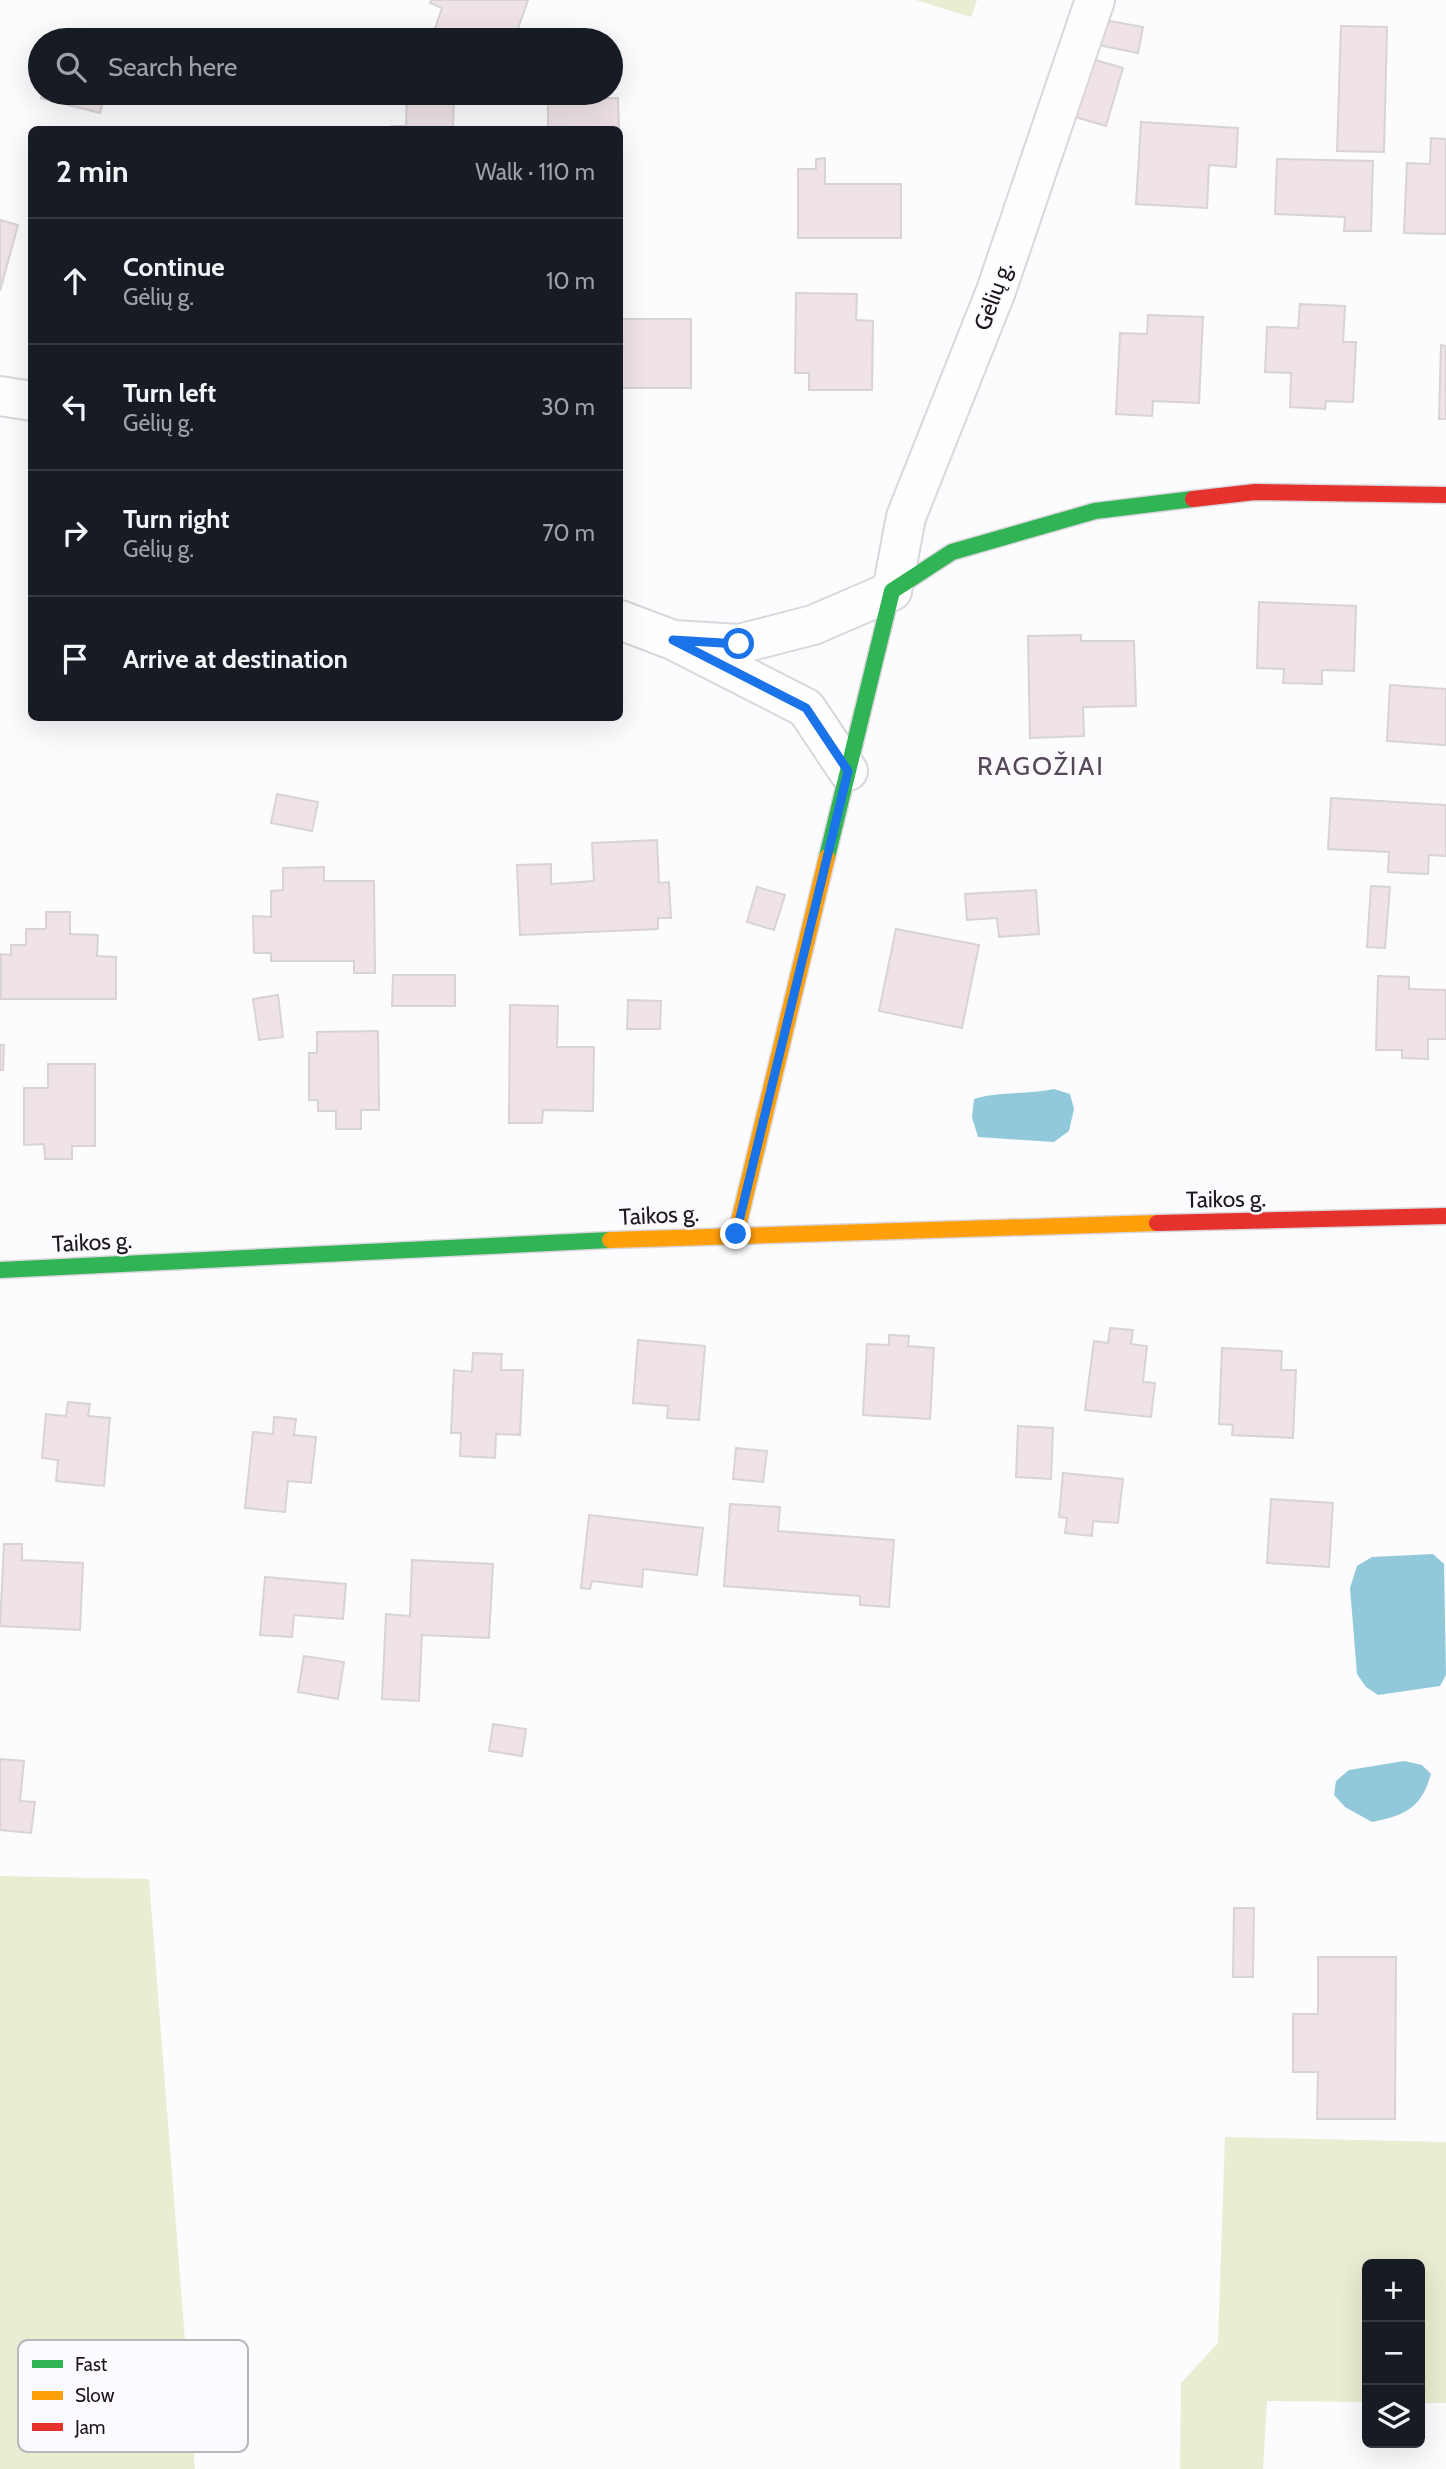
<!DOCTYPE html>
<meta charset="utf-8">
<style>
:root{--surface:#171b24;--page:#20242c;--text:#f1f3f6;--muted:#9ea1a6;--line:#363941}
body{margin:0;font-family:Cabin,sans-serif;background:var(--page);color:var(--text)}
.controls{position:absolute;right:21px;bottom:21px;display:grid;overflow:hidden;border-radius:10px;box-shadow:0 7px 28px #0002}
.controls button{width:63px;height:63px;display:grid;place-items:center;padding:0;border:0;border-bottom:2px solid var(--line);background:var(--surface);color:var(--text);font:35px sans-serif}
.stop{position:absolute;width:21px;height:21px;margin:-16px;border:5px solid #1a73e8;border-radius:50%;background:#fff}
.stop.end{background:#1a73e8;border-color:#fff;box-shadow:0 2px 7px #0008}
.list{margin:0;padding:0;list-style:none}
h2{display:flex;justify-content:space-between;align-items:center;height:91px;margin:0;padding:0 28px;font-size:30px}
h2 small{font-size:23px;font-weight:400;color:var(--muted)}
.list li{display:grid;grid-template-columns:46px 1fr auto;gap:21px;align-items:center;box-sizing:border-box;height:126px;padding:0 28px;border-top:2px solid var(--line)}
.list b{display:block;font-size:26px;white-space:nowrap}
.list p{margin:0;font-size:23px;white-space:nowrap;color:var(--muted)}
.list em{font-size:23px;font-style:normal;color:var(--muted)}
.icon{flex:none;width:38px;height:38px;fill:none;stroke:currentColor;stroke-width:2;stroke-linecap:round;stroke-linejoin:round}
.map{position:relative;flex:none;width:1446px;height:2469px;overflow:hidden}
.search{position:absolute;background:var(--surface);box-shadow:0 7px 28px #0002;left:28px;top:28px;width:595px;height:77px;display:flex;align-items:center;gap:18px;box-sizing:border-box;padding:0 24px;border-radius:38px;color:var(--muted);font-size:26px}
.panel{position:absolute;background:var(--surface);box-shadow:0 7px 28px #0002;left:28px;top:126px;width:595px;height:595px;border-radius:10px}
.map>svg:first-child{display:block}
</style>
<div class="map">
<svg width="1446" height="2469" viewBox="0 0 1446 2469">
<rect width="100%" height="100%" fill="#fcfbfd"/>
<path fill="#eaedd1" d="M916,0H977L971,17Z
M0,1876L149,1879L195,2469H0Z
M1225,2137L1446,2142V2403H1420V2264H1367V2402L1267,2401L1263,2469H1180L1181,2383L1218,2343Z"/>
<path fill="#91c9db" d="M1054,1089L1070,1094L1074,1109L1069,1131L1054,1142L978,1137L972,1117L974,1099C1000,1091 1027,1095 1054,1089Z
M1433,1554L1444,1564L1446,1675L1440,1686L1378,1695L1366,1687L1357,1674L1350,1588L1357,1566L1372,1557Z
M1404,1761L1422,1765L1431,1774C1421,1809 1405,1815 1372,1822L1345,1807L1334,1795L1336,1781L1349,1770Z"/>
<path fill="#efe3e8" stroke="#d8d3d5" stroke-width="2" d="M432,0H528L514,40H431L442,8L430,3Z
M1104,20L1143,27L1138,53L1098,45Z
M1341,26L1387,27L1384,152L1337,151Z
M1088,58L1123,68L1106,126L1072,116Z
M43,93H105L100,113L41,98Z
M407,93H454L453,130H392V126H406Z
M618,98L619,130H548V99Z
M1141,122L1238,128L1236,167L1209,165L1207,208L1136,204Z
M1431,138L1446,139V234L1404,233L1407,163L1430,164Z
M825,158V184H901V238H798V169H816V159Z
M1277,159L1373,161L1371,231H1344L1345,217L1275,214Z
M0,220L18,225L0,291Z
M796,293L857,294L856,320L873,321L872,390H809V373H795Z
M1300,304L1345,306L1343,342H1356L1353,402L1326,401L1325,409L1290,407L1291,373L1265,372L1267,327L1298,328Z
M1148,315L1203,317L1199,403L1153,401L1152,416L1116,414L1120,333L1147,334Z
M622,319H691V388H622Z
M1441,345L1446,346V419H1439Z
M1259,602L1356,606L1354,671L1322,670V684L1283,683L1284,669L1257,668Z
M1081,635V641H1134L1136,706L1083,707L1084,736L1030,738L1028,636Z
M1390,685L1446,689V745L1387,741Z
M277,794L318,802L312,831L271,823Z
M1331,798L1446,805V856L1429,855L1428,874L1388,872L1389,852L1328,849Z
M657,840L659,883L669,882L671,918H658V929L520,935L517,865L551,864V884L594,881L592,843Z
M324,867V881H374L375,973H354V961H271V953H254L253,916L271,917V891L283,890V868Z
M1371,886L1390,887L1385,948L1367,947Z
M757,887L785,895L774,930L747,922Z
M1036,890L1039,934L999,937L997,918L967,920L965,894Z
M46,912H70V934L98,935L97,956L116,957V999H1V954L11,955V945H26V929H46Z
M896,929L979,945L962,1028L879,1011Z
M393,975H455V1006H392Z
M1378,976L1409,977V989L1446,990V1039H1428V1059L1402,1058V1050H1376Z
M278,995L283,1037L259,1040L253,999Z
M628,1000L661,1001L660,1029H627Z
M510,1005L558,1006L557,1047H594L593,1111L543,1110L542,1123H509Z
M378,1031L379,1110H361V1129H336V1111H318V1100H309V1053H317V1032Z
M0,1045H4L3,1070H0Z
M48,1064H95V1146H72V1159H45L44,1144L24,1145V1088H48Z
M1110,1328L1133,1330L1131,1344L1147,1346L1143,1382L1155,1383L1151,1417L1085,1410L1094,1341L1108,1343Z
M889,1335L909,1336L908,1346L934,1348L930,1419L863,1415L867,1344L889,1345Z
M638,1340L705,1346L699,1420L667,1418L668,1406L633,1403Z
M1222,1348L1282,1351L1281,1370H1296L1293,1438L1232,1435L1233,1425L1219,1424Z
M473,1353L502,1354L501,1370H523L520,1435L496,1434L495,1458L460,1456L461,1433H451L454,1370L472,1372Z
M68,1402L90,1404L88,1416L110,1418L104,1486L56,1481L58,1460L42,1458L46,1414L66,1416Z
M274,1417L296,1419L294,1435L316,1437L311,1483L288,1481L285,1512L245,1508L253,1432L273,1434Z
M1018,1426L1053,1428L1051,1479L1016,1477Z
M736,1448L767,1451L763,1482L733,1479Z
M1063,1473L1123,1479L1118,1523L1093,1521L1092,1536L1065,1533L1067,1518L1059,1517Z
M1271,1499L1333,1503L1329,1567L1267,1563Z
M730,1504L780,1507L778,1531L894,1540L889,1607L860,1605V1596L724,1586Z
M589,1515L703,1528L697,1575L643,1569L642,1587L592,1581L590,1589L581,1588Z
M4,1544H22V1560L83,1563L80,1630L0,1626Z
M412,1560L493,1564L489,1638L422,1635L419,1701L382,1699L386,1614L410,1616Z
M265,1577L346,1584L343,1619L294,1615L292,1637L260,1635Z
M304,1656L344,1662L338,1699L298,1692Z
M493,1724L526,1729L522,1756L489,1751Z
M0,1759L24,1761L20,1801L35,1802L31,1833L0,1830Z
M1234,1908H1254L1253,1977H1233Z
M1318,1957H1396L1395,2119H1317L1318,2072H1293V2014H1318Z"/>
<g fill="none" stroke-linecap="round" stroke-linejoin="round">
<defs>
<path id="street" d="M0,396L32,401
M620,620L673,640L806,708L848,771
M673,640L739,644L813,625L892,591L906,517L996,291L1095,0"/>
<path id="fast" d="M827,857L892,591L952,552L1095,511L1193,499
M0,1270L610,1240"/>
<path id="slow" d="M736,1234L827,857
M610,1240L1157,1223"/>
<path id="jam" d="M1193,499L1255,492L1446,495
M1157,1223L1446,1216"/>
</defs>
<use href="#street" stroke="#dad7dc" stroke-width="42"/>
<use href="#fast" stroke="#dad7dc" stroke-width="19"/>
<use href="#slow" stroke="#dad7dc" stroke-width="19"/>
<use href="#jam" stroke="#dad7dc" stroke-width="19"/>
<use href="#street" stroke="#fffeff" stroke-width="38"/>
<use href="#fast" stroke="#30b455" stroke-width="16"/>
<use href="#slow" stroke="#ff9f0a" stroke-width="16"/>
<use href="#jam" stroke="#e5322d" stroke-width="16"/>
</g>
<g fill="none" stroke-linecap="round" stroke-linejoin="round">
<path stroke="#1a73e8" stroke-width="9" d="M736,1234L848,771L806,708L673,640L739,644"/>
</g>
<g text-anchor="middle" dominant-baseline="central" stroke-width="5" stroke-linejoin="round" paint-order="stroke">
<g font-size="23" fill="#1d181f" stroke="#fcfafe">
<text transform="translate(993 296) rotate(-70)">Gėlių g.</text>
<text transform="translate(1226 1199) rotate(-1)">Taikos g.</text>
<text transform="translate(659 1215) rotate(-3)">Taikos g.</text>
<text transform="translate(92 1242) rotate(-3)">Taikos g.</text>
</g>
<g font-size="26" letter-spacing="2" fill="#544858" stroke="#fcfafe">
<text x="1041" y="766">RAGOŽIAI</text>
</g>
</g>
<rect x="18" y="2340" width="230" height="112" rx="10" fill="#fcfafe" stroke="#b9b6bb" stroke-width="2"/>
<rect x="32" y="2360" width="31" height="8" fill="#30b455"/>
<rect x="32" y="2391" width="31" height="9" fill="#ff9f0a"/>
<rect x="32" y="2423" width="31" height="8" fill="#e5322d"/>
<g font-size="19" fill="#1d181f">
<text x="75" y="2371">Fast</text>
<text x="75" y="2402">Slow</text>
<text x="75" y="2434">Jam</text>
</g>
</svg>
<div class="controls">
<button>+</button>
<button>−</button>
<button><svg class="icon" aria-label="layers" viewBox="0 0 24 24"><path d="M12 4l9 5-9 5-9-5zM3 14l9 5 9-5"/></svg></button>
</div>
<div class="stop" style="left:739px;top:644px"></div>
<div class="stop end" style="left:736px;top:1234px"></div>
<div class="search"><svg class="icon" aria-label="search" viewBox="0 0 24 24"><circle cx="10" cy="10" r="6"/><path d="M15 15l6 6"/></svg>Search here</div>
<section class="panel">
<h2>2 min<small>Walk · 110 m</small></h2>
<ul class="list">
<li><svg class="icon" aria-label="ahead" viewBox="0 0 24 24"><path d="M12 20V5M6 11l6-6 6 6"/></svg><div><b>Continue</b><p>Gėlių g.</p></div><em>10 m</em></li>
<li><svg class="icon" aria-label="left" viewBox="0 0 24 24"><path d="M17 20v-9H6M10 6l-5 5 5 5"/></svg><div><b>Turn left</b><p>Gėlių g.</p></div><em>30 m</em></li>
<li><svg class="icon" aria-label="right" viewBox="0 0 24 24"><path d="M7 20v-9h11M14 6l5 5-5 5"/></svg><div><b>Turn right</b><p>Gėlių g.</p></div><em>70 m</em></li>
<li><svg class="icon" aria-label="arrive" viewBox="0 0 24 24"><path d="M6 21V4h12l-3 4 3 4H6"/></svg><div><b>Arrive at destination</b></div></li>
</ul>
</section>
</div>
